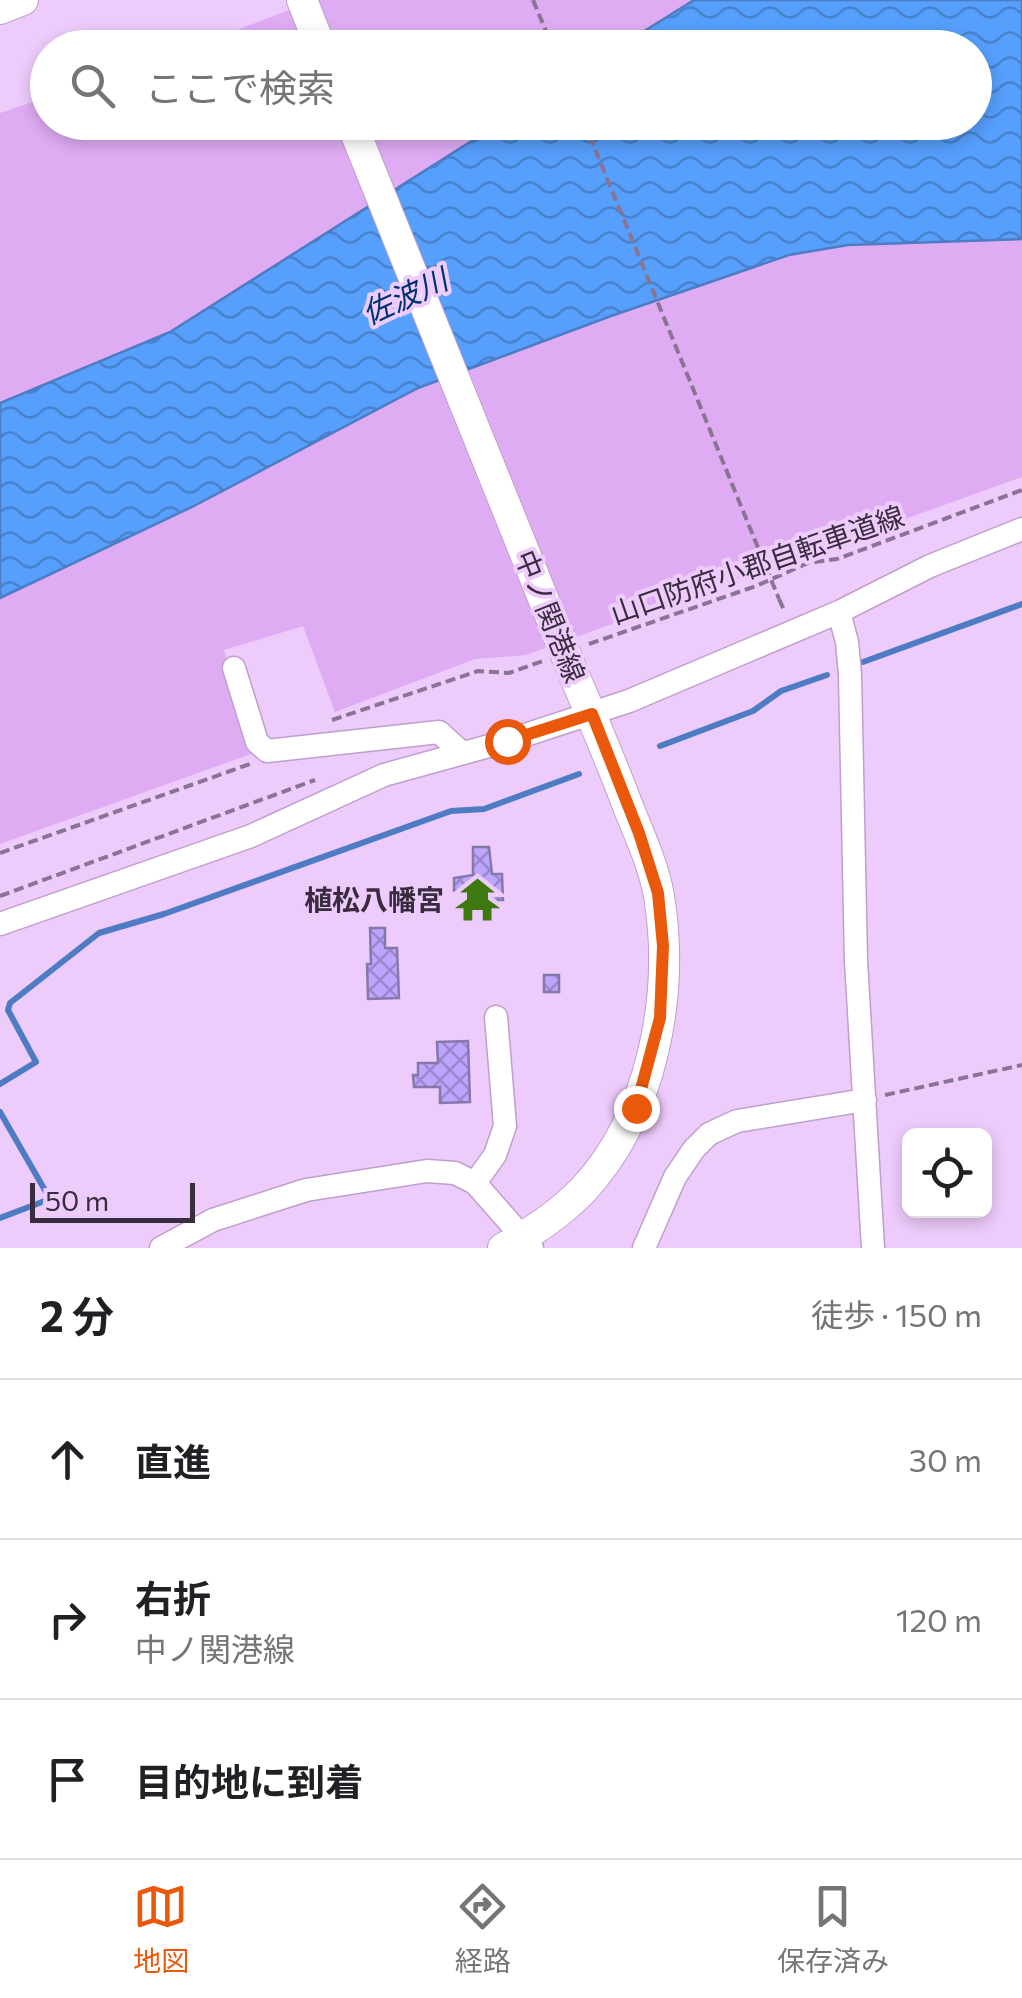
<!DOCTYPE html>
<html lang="ja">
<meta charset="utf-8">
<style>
:root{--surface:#fff;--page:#f2f2f2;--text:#202124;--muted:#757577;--line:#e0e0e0;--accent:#ea580c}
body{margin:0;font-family:Commissioner,"Noto Sans JP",sans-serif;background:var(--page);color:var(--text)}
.controls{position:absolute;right:30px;bottom:30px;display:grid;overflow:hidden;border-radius:15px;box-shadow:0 5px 15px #0003}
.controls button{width:90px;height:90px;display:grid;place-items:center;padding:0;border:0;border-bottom:2px solid var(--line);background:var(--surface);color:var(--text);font:50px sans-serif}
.scale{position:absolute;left:30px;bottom:25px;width:165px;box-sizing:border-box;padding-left:10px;border:5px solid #392c3f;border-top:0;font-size:28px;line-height:35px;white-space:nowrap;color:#392c3f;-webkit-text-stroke:8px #edcbfb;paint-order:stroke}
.stop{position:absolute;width:30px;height:30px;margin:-22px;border:8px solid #ea580c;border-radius:50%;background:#fff}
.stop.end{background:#ea580c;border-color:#fff;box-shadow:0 2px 10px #0008}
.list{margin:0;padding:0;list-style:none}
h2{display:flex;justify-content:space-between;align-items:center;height:130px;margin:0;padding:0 40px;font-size:42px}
h2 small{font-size:32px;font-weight:400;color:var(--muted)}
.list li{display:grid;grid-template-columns:65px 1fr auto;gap:30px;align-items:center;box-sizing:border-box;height:160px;padding:0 40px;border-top:2px solid var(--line)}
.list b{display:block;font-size:38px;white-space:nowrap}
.list p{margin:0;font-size:32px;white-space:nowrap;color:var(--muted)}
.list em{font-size:32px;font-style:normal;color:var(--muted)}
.icon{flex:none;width:55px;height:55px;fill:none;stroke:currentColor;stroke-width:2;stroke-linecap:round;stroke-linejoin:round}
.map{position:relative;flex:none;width:1022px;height:1248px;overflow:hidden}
.search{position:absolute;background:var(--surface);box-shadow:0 5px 15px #0003;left:30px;right:30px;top:30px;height:110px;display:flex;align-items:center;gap:25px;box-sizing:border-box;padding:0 35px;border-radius:55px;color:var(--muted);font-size:38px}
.sheet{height:610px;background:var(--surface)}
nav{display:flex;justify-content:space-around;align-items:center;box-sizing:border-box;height:140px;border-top:2px solid var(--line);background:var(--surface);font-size:28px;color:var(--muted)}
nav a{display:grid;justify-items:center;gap:5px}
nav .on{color:var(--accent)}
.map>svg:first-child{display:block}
</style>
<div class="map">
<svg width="1022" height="1248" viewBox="0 0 1022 1248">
<defs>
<pattern id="water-waves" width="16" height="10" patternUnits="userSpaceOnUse" patternTransform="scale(2.5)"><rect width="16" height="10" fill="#569ffc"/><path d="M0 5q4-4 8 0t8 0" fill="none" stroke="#4882cd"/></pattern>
<pattern id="building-cross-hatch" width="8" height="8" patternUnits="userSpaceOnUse" patternTransform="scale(2.5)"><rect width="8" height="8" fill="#bda5fd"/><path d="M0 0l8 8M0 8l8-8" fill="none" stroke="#9b87ce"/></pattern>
</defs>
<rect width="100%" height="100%" fill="#edcbfb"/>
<path fill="#dfacf4" d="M315,0H694L619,47L190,48Z
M47,97L48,122L500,123L170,332L0,403V113Z
M1022,239V477L526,655L475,659L335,712L303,626L224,650L251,754L0,844V598L192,507L418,388L611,316L789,255L848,245Z"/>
<path fill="url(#water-waves)" stroke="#4d7cc3" stroke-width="2.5" d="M694,0H1022V239L848,245L789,255L611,316L418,388L192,507L0,598V403L170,332L500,123L974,122V48L619,47Z"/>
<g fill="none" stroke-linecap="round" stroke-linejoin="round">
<path stroke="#4d7cc3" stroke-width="6" d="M863,662L1022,604
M660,746L753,711L781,691L827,675
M0,1084L36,1062L8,1010L10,1003L99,933L164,914L451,811L484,809L579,774
M0,1112L50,1199L0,1218"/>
</g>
<path fill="url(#building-cross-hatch)" stroke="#8579aa" stroke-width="2.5" d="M473,847H489L492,874H502L503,900H495V911H476L475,901H464V890L454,891V878L473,875Z
M370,928H385V948H397L399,998L368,999L367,964H371Z
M544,975H559V992H544Z
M468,1041L470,1102L440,1103V1087H414L413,1075H418V1063H438L437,1042Z"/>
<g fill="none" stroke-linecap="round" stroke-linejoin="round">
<defs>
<path id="minor" d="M839,612L847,642L850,674L856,961L873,1248
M234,668L257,742L267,751L439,732L461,752
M0,924L251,836L384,775L507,741L629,701L839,612L930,566L1022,529
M475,1183L495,1155L505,1126L496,1017
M161,1248L213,1220L306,1190L427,1171L455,1173L475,1183L532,1248
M644,1248L675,1177L694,1149L709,1134L737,1121L865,1100"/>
<path id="major" d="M302,0L321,48
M0,9L23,0
M503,1248C533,1232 560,1214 583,1190C653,1115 675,994 659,896C654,867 640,836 629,809C612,764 593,719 574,675"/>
</defs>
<use href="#minor" stroke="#bf9fcd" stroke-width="25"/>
<use href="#major" stroke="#bf9fcd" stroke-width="32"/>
<path stroke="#8a7494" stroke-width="4" stroke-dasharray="10 5" stroke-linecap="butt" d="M533,0L553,48
M779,599L784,610
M589,644L756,586L808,563L837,559L1022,490
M332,720L478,671L509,673L543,661
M0,853L250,764
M0,896L315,780
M885,1095L1022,1065"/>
<use href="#minor" stroke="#fff" stroke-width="22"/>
<use href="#major" stroke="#fff" stroke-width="30"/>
<defs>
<path id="major-bridge" d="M351,122L574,675"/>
</defs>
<use href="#major-bridge" stroke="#bf9fcd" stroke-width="32" stroke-linecap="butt"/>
<path stroke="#8a7494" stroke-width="4" stroke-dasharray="10 5" stroke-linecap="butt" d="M584,122L779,599"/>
<use href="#major-bridge" stroke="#fff" stroke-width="30"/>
</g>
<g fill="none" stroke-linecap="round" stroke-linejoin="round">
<path stroke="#ea580c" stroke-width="12" d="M507,741L592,714L639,833L658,893L663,946L660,1018L636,1108"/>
</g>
<defs>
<symbol id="temple-bare" viewBox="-9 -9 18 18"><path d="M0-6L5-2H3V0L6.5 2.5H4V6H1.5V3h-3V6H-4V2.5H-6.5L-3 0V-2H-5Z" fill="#3d7810" stroke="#edcbfb" stroke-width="2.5" paint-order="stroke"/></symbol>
</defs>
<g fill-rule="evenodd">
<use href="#temple-bare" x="446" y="868" width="63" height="63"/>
</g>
<g text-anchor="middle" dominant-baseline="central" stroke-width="8" stroke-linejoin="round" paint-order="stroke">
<g font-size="28" fill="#392c3f" stroke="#edcbfb">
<text transform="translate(757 564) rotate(-19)">山口防府小郡自転車道線</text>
<text transform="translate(551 616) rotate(68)">中ノ関港線</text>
</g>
<g font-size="28" font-weight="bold" fill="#392c3f" stroke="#edcbfb" text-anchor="end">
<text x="444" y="899">植松八幡宮</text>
</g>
<g font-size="30" font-style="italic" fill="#00336d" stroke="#edcbfb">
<text transform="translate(404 295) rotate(-25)">佐波川</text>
</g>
</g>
</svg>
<div class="controls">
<button><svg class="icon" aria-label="locate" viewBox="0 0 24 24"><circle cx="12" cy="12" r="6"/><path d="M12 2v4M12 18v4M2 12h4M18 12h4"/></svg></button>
</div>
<div class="scale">50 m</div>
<div class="stop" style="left:507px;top:741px"></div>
<div class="stop end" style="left:636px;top:1108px"></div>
<div class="search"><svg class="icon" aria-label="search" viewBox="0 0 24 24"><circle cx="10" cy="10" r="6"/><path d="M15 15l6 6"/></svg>ここで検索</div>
</div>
<section class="sheet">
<h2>2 分<small>徒歩 · 150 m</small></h2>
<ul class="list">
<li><svg class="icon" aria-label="ahead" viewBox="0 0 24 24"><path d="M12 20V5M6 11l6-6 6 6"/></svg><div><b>直進</b></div><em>30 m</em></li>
<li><svg class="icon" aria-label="right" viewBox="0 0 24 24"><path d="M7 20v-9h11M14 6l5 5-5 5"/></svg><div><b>右折</b><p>中ノ関港線</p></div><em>120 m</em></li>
<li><svg class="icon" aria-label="arrive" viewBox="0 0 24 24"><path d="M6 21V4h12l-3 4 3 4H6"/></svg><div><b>目的地に到着</b></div></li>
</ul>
</section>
<nav>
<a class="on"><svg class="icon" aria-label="map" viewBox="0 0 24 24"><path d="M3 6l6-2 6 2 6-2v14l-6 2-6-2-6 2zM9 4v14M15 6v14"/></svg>地図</a>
<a><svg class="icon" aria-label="directions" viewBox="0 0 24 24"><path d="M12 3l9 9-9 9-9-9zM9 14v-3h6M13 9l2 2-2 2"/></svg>経路</a>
<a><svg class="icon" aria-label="saved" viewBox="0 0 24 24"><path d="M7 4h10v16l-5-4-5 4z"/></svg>保存済み</a>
</nav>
